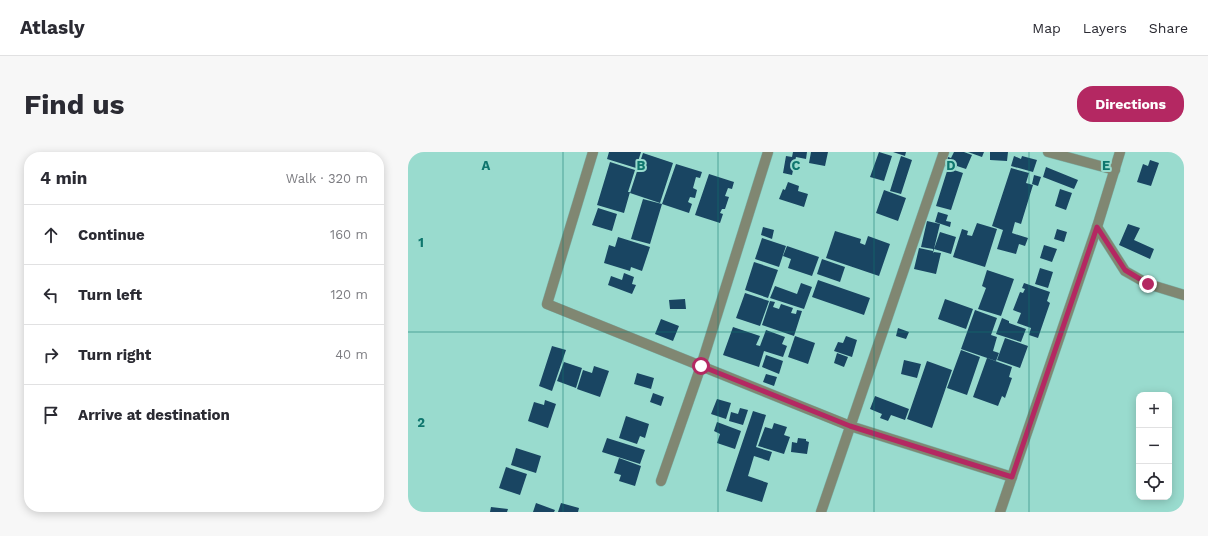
<!DOCTYPE html>
<meta charset="utf-8">
<style>
:root{--surface:#fff;--page:#f7f7f7;--text:#2b2b33;--muted:#7c7c81;--line:#e1e1e2;--accent:#b42862}
body{margin:0;font-family:"Work Sans",sans-serif;background:var(--page);color:var(--text)}
.controls{position:absolute;right:12px;bottom:12px;display:grid;overflow:hidden;border-radius:8px;box-shadow:0 2px 10px #0003}
.controls button{width:36px;height:36px;display:grid;place-items:center;padding:0;border:0;border-bottom:1px solid var(--line);background:var(--surface);color:var(--text);font:20px sans-serif}
.stop{position:absolute;width:12px;height:12px;margin:-9px;border:3px solid #b42862;border-radius:50%;background:#fff}
.stop.end{background:#b42862;border-color:#fff;box-shadow:0 1px 4px #0008}
.list{margin:0;padding:0;list-style:none}
h2{display:flex;justify-content:space-between;align-items:center;height:52px;margin:0;padding:0 16px;font-size:17px}
h2 small{font-size:13px;font-weight:400;color:var(--muted)}
.list li{display:grid;grid-template-columns:26px 1fr auto;gap:12px;align-items:center;box-sizing:border-box;height:60px;padding:0 16px;border-top:1px solid var(--line)}
.list b{display:block;font-size:15px;white-space:nowrap}
.list em{font-size:13px;font-style:normal;color:var(--muted)}
.icon{flex:none;width:22px;height:22px;fill:none;stroke:currentColor;stroke-width:2;stroke-linecap:round;stroke-linejoin:round}
.map{position:relative;flex:none;width:776px;height:360px;overflow:hidden;border-radius:16px}
header{display:flex;align-items:center;gap:24px;box-sizing:border-box;height:56px;padding:0 20px;background:var(--surface);border-bottom:1px solid var(--line)}
header strong{font-size:19px}
nav{display:flex;gap:22px;margin-inline-start:auto;font-size:14px}
.intro{display:flex;align-items:center;justify-content:space-between;box-sizing:border-box;height:96px;padding:0 24px}
h1{margin:0;font-size:28px}
.button{padding:10px 18px;border-radius:16px;background:var(--accent);color:#fff;font-size:14px;font-weight:700}
main{display:flex;gap:24px;padding:0 24px}
aside{flex:1;background:var(--surface);border-radius:16px;box-shadow:0 2px 10px #0003}
.map>svg:first-child{display:block}
</style>
<header>
<strong>Atlasly</strong>
<nav><a>Map</a><a>Layers</a><a>Share</a></nav>
</header>
<div class="intro"><h1>Find us</h1><a class="button">Directions</a></div>
<main>
<aside>
<h2>4 min<small>Walk · 320 m</small></h2>
<ul class="list">
<li><svg class="icon" aria-label="ahead" viewBox="0 0 24 24"><path d="M12 20V5M6 11l6-6 6 6"/></svg><div><b>Continue</b></div><em>160 m</em></li>
<li><svg class="icon" aria-label="left" viewBox="0 0 24 24"><path d="M17 20v-9H6M10 6l-5 5 5 5"/></svg><div><b>Turn left</b></div><em>120 m</em></li>
<li><svg class="icon" aria-label="right" viewBox="0 0 24 24"><path d="M7 20v-9h11M14 6l5 5-5 5"/></svg><div><b>Turn right</b></div><em>40 m</em></li>
<li><svg class="icon" aria-label="arrive" viewBox="0 0 24 24"><path d="M6 21V4h12l-3 4 3 4H6"/></svg><div><b>Arrive at destination</b></div></li>
</ul>
</aside>
<div class="map">
<svg width="776" height="360" viewBox="0 0 776 360">
<rect width="100%" height="100%" fill="#99dbce"/>
<path fill="#194562" d="M201,0H233L228,16L199,7Z
M385,0H399L398,7L388,5L384,23L375,21L378,4L384,5Z
M403,0H420L417,14L401,11Z
M471,0L484,4L476,29L462,25Z
M485,0H498L497,4Z
M546,0H556L564,3L558,17L549,14L547,18L537,14L540,5L543,6Z
M560,0H576L574,5Z
M582,0H600L599,9L582,8Z
M235,1L265,11L252,51L222,41Z
M493,4L504,8L493,42L482,39Z
M606,4L613,7L614,4L629,8L625,20L603,14Z
M742,8L751,11L743,34L729,30L735,12L740,14Z
M202,10L227,18L220,40H222L216,61L189,53Z
M268,12L294,20L292,26L288,25L285,36L289,38L287,46L282,45L280,50L284,52L281,61L254,52Z
M638,15L670,28L666,37L635,25Z
M540,16L555,21L543,58L528,54Z
M603,16L621,21L618,31L625,33L613,72L607,70L604,81L620,86L617,94L611,92L608,102L589,97L595,78L584,74Z
M301,22L326,30L324,37L320,36L317,44L321,45L317,57H314L312,61L315,62L312,71L287,63Z
M626,23L633,25L630,34L624,32Z
M380,30L391,34L390,39L400,42L396,55L371,47L375,37L377,38Z
M652,37L664,41L658,58L647,54Z
M476,38L498,46L490,69L468,61Z
M235,47L254,52L242,92L223,87Z
M190,56L209,62L204,79L184,73Z
M530,60L540,63L538,69L543,70L542,75L527,70Z
M519,69L532,72L525,101L526,100L533,101L528,122L506,117L511,96L525,99V97L513,95Z
M569,71L589,77L577,115L545,105L554,77L560,79L559,83L564,84Z
M720,72L732,76L726,88L746,97L742,107L711,93Z
M355,75L366,78L364,87L353,83Z
M649,77L659,80L656,90L646,87Z
M427,79L453,87L452,91L457,93L460,84L482,92L471,124L418,106Z
M532,80L548,85L543,102L526,97Z
M210,85L242,95L234,119L223,115L222,119L196,111L201,93L207,95Z
M354,86L378,94L371,115L347,107Z
M636,93L649,97L644,110L632,106Z
M379,94L411,105L404,124L380,116L383,107L375,104Z
M414,107L437,115L432,130L409,122Z
M346,110L370,118L360,146L337,138Z
M632,116L645,120L640,136L627,132Z
M579,118L606,127L593,164L570,157L578,136L574,134Z
M216,121L226,125L224,132L228,133L224,142L200,133L203,124L214,128Z
M410,128L462,146L456,163L404,145Z
M393,131L404,135L396,157L362,146L367,134L389,142Z
M616,131L642,140L639,149L642,151L630,186L621,183L623,176L609,171L613,161L605,158L612,140L615,141L617,137L614,136Z
M337,141L361,149L352,174L328,166Z
M277,147L278,157H262L261,148Z
M537,147L565,157L558,177L530,167Z
M362,149L367,150L365,155L371,157L373,152L385,156L383,161L388,162L389,158L394,159L386,184L354,173Z
M567,158L589,166L583,183L589,185L585,199L591,201L588,209L553,197Z
M594,166L601,169V171L618,177L613,190L588,182Z
M253,167L271,174L265,189L247,182Z
M325,175L352,184L348,193L352,194L358,178L377,185L374,192L379,194L375,205L356,199L351,215L315,203Z
M490,176L501,180L498,187L488,184Z
M387,184L407,191L400,212L380,205Z
M438,184L449,188L444,205L426,199L430,190L435,191Z
M597,186L620,194L612,216L589,208Z
M144,194L158,198L144,239L131,234Z
M553,198L572,205L559,243L539,236Z
M429,201L440,205L436,215L426,211Z
M358,203L375,209L371,222L354,215Z
M579,206L604,215L601,225L604,226L597,246L594,244L590,254L565,245Z
M496,208L513,212L509,226L493,222Z
M519,209L544,218L524,276L499,267Z
M156,210L174,216L168,236L149,229Z
M186,214L201,219L192,245L169,237L175,218L184,221Z
M229,221L246,226L243,237L226,232Z
M358,222L369,225L366,234L355,230Z
M245,241L256,245L253,254L242,250Z
M467,244L501,257L497,268L483,263L480,269L472,266L474,262L462,257Z
M309,247L323,251L318,267L303,262Z
M137,248L148,252L140,276L120,269L126,250L136,253Z
M332,256L340,258L335,273L321,269L323,260L330,262Z
M345,259L358,263L348,295L364,300L361,309L346,304L340,324L360,331L354,350L318,339Z
M218,264L241,272L237,286L232,284L229,292L211,286Z
M309,270L333,279L327,297L309,291L312,282L306,279Z
M366,271L379,275L376,283L382,285L376,302L350,294L357,275L364,277Z
M199,286L237,298L232,312L194,300Z
M390,286L398,287V289L401,290L399,302L383,300L384,290L389,291Z
M108,296L133,304L128,321L103,313Z
M211,306L233,314L227,334L211,329L213,323L206,321Z
M98,315L119,322L112,343L91,336Z
M128,351L147,358L146,360H125Z
M153,351L171,356L170,360H150Z
M83,355L100,357L99,360H82Z"/>
<g fill="none" stroke-linecap="round" stroke-linejoin="round">
<defs>
<path id="minor" d="M185,0L139,152L442,274L604,325
M640,0L707,18
M689,75L717,119L740,132L776,143
M253,329L293,214L360,0
M413,360L536,0"/>
<path id="tertiary" d="M592,360L689,75L712,0"/>
</defs>
<use href="#minor" stroke="#7cb6ab" stroke-width="11"/>
<use href="#tertiary" stroke="#7cb6ab" stroke-width="11"/>
<use href="#minor" stroke="#808772" stroke-width="10"/>
<use href="#tertiary" stroke="#808772" stroke-width="10"/>
</g>
<g fill="none" stroke-linecap="round" stroke-linejoin="round">
<path stroke="#b42862" stroke-width="5" d="M293,214L442,274L604,325L689,75L717,118L740,132"/>
</g>
<path fill="none" stroke="#0f766e" stroke-width="1" stroke-opacity="0.55" d="M155,0V360M310,0V360M466,0V360M621,0V360M0,180H776"/>
<g font-size="13" text-anchor="middle" font-weight="bold" fill="#0f766e" stroke="#99dbce" stroke-width="4" stroke-linejoin="round" paint-order="stroke">
<text x="78" y="18">A</text>
<text x="233" y="18">B</text>
<text x="388" y="18">C</text>
<text x="543" y="18">D</text>
<text x="698" y="18">E</text>
<text x="13" y="95">1</text>
<text x="13" y="275">2</text>
</g>
</svg>
<div class="controls">
<button>+</button>
<button>−</button>
<button><svg class="icon" aria-label="locate" viewBox="0 0 24 24"><circle cx="12" cy="12" r="6"/><path d="M12 2v4M12 18v4M2 12h4M18 12h4"/></svg></button>
</div>
<div class="stop" style="left:293px;top:214px"></div>
<div class="stop end" style="left:740px;top:132px"></div>
</div>
</main>
